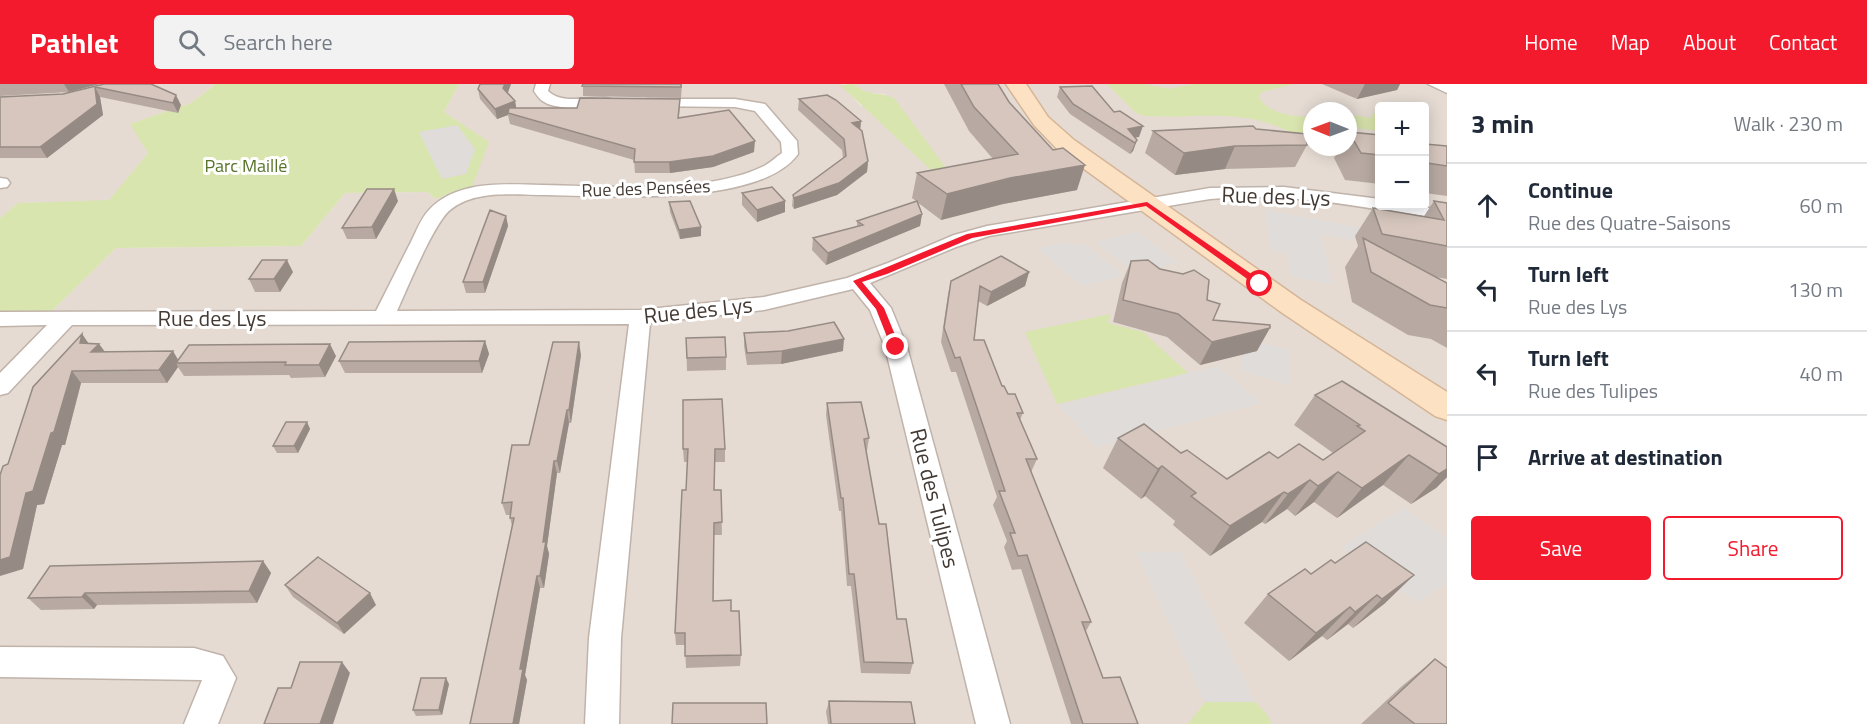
<!DOCTYPE html>
<meta charset="utf-8">
<style>
:root{--surface:#fff;--page:#f2f2f3;--text:#1f2937;--muted:#747a83;--line:#e0e1e3;--accent:#f31a2d}
body{margin:0;font-family:"Titillium Web",sans-serif;background:var(--page);color:var(--text)}
.controls{position:absolute;right:18px;top:18px;display:grid;overflow:hidden;border-radius:6px;box-shadow:0 3px 15px #0003}
.controls button{width:54px;height:54px;display:grid;place-items:center;padding:0;border:0;border-bottom:2px solid var(--line);background:var(--surface);color:var(--text);font:30px sans-serif}
.compass{position:absolute;left:1303px;top:18px;width:54px;height:54px;border-radius:50%;background:var(--surface);box-shadow:0 3px 15px #0003;rotate:271deg}
.stop{position:absolute;width:18px;height:18px;margin:-14px;border:4px solid #f31a2d;border-radius:50%;background:#fff}
.stop.end{background:#f31a2d;border-color:#fff;box-shadow:0 2px 6px #0008}
.list{margin:0;padding:0;list-style:none}
h2{display:flex;justify-content:space-between;align-items:center;height:78px;margin:0;padding:0 24px;font-size:26px}
h2 small{font-size:20px;font-weight:400;color:var(--muted)}
.list li{display:grid;grid-template-columns:39px 1fr auto;gap:18px;align-items:center;box-sizing:border-box;height:84px;padding:0 24px;border-top:2px solid var(--line)}
.list b{display:block;font-size:22px;white-space:nowrap}
.list p{margin:0;font-size:20px;white-space:nowrap;color:var(--muted)}
.list em{font-size:20px;font-style:normal;color:var(--muted)}
.actions{display:flex;gap:12px;padding:18px 24px}
.actions a{flex:1;padding:14px 0;border:2px solid var(--accent);border-radius:6px;text-align:center;font-size:21px;color:var(--accent)}
.actions .main{background:var(--accent);color:#fff}
.icon{flex:none;width:33px;height:33px;fill:none;stroke:currentColor;stroke-width:2;stroke-linecap:round;stroke-linejoin:round}
.map{position:relative;flex:none;width:1447px;height:640px;overflow:hidden}
header{display:flex;align-items:center;gap:36px;box-sizing:border-box;height:84px;padding:0 30px;background:var(--accent);color:#fff}
header strong{font-size:28px}
nav{display:flex;gap:33px;margin-inline-start:auto;font-size:21px}
.search{width:420px;height:54px;background:var(--page);display:flex;align-items:center;gap:15px;box-sizing:border-box;padding:0 21px;border-radius:6px;color:var(--muted);font-size:22px}
main{display:flex}
aside{flex:1;background:var(--surface)}
.map>svg:first-child{display:block}
</style>
<header>
<strong>Pathlet</strong>
<div class="search"><svg class="icon" aria-label="search" viewBox="0 0 24 24"><circle cx="10" cy="10" r="6"/><path d="M15 15l6 6"/></svg>Search here</div>
<nav><a>Home</a><a>Map</a><a>About</a><a>Contact</a></nav>
</header>
<main>
<div class="map">
<svg width="1447" height="640" viewBox="0 0 1447 640">
<rect width="100%" height="100%" fill="#f2eae4"/>
<path fill="#e5dbd3" fill-rule="evenodd" d="M0,0H216L191,19L131,40L148,69L109,117L19,119L0,134Z
M459,0H841L861,22L886,10L864,9L854,0H1447V640H0V227H52L116,164L301,162L345,109L427,108L436,115L452,108L472,103L444,28ZM1380,22H1424V122H1380ZM1312,27H1348V63H1312Z"/>
<path fill="#d9e5ae" d="M216,0H459L444,28L489,58L472,103L452,108L436,115L427,108L345,109L301,162L116,164L52,227H0V134L18,119L109,116L148,69L130,40L191,19Z
M854,0C870,14 878,6 895,15L946,84L932,87L840,1Z
M1107,0H1144L1169,5L1193,0H1294L1262,8L1259,13C1266,29 1297,34 1312,32V61C1251,20 1211,35 1144,32L1136,29Z
M1374,29L1379,31V47L1348,43V30L1370,34Z
M1110,230L1108,239L1143,248L1188,289L1057,320L1025,248Z
M1205,618H1255L1266,629L1272,640H1188Z"/>
<path fill="#dfdcda" d="M457,41L475,65L466,90L442,95L419,48Z
M1265,126L1384,148L1355,152L1357,157L1321,150L1332,200L1291,192L1287,169L1271,166Z
M1137,148L1178,179L1136,189L1096,158Z
M1067,158L1072,162L1083,159L1124,192L1082,202L1038,164Z
M1242,254L1289,266L1290,301L1241,287Z
M1218,282L1261,319L1096,363L1059,321Z
M1403,424L1447,454V498L1418,519L1342,463Z
M1136,468H1180L1255,618H1205Z"/>
<g fill="none" stroke-linecap="round" stroke-linejoin="round">
<defs>
<path id="street" d="M536,0H550L548,7C567,25 604,5 617,19C608,29 561,25 548,20C541,17 538,13 534,7Z
M1428,0H1447V9Z
M648,15H735L765,20L797,57L798,70C760,123 608,112 547,111C516,111 475,105 450,126C434,139 407,205 397,227L640,226L764,213L847,194L888,179L954,151L987,142L1210,104L1284,103L1380,115V122H1417L1447,127V137C1368,124 1291,107 1210,115L989,152L956,163L870,199L891,224L907,263L1010,640H976L885,263L870,226L853,205L764,226L650,239L621,554L619,640H585L589,554L629,240L72,241L8,309L0,311V289L47,241L0,242V228L376,227C388,204 399,181 411,158C416,148 421,134 429,126C457,96 504,100 542,101C606,102 705,111 764,82C770,79 776,73 782,69L781,58L755,27L735,23L643,22L641,19L643,16Z
M0,94L7,95L10,99L7,103L0,104Z
M0,563L194,564L223,572L236,594L218,640H184L202,596L0,593Z"/>
<path id="secondary" d="M1006,0H1026L1048,33L1074,56L1301,216L1447,308V336L1435,332L1281,228L1058,66L1034,41Z"/>
</defs>
<use href="#street" stroke="#c0b3aa" stroke-width="3"/>
<use href="#secondary" stroke="#d4b597" stroke-width="3"/>
<use href="#street" fill="#fff" fill-rule="evenodd"/>
<use href="#secondary" fill="#fde1c3" fill-rule="evenodd"/>
</g>
<path fill="#b8aaa3" d="M0,0H99L69,8L0,12Z
M104,0H151L181,21L178,29L100,13L103,31L47,74H0V13L63,10Z
M480,0H511L508,9L515,17L516,24H577L680,15L679,34L754,68L713,83L670,89H635L634,76L510,40L508,31L497,35L480,15L478,5Z
M583,0H682L681,14L583,12Z
M944,0H998L1009,18L1077,106L1003,120L941,136L917,118L922,130L920,142L826,181L812,166L813,154L857,142V137L916,117L912,114L917,89L993,75L969,47Z
M1322,0H1400L1397,6L1357,15Z
M1060,3L1114,28L1139,53H1135L1137,56L1133,67L1130,70L1070,30L1057,13Z
M799,15L861,37L860,45L868,77L867,88L837,111L794,125L792,122L793,111L843,74L842,66L798,26Z
M1256,45L1307,61L1295,83L1225,85L1175,91L1145,69L1153,47Z
M1349,48L1380,51V100L1345,96L1334,74L1340,63H1348Z
M1425,60L1447,62V112L1425,109Z
M742,109L785,128L757,138L742,121Z
M398,117L376,155H347L342,144Z
M1434,117L1447,119V195L1435,193L1447,199V264L1431,255L1408,251L1352,218L1345,183L1358,162L1355,152L1373,124L1424,132Z
M669,118L701,143V152L680,155L670,128Z
M506,132L508,142L485,209H466L463,198Z
M1131,177L1160,185L1207,216L1213,236L1257,267L1200,281L1167,253L1113,238L1122,199Z
M293,188L280,208H255L249,195Z
M1029,188L1025,202L987,222L978,217L974,256L1008,310L1023,329L1020,336L1037,375L1031,388L1091,538L1086,547L1103,594L1138,640H1071L1021,485L1012,486L1004,463L1007,457L993,421L997,413L956,288H951L941,258L948,210L951,197Z
M744,249L843,267L781,280L747,281L744,262Z
M82,250L89,260H99L105,268L178,277L336,272L325,293L291,294L289,291L184,292L178,283L167,299H81L65,361H62L44,420L37,421L23,485L8,380Z
M686,254L726,273V286L687,287Z
M485,257L489,270L482,289H345L339,277Z
M581,271L571,339H569L560,389H557L547,462L549,470L544,504H540L525,591L527,596L519,640H470L512,442L510,434V431H506L502,419L529,361Z
M1315,311L1447,363V393L1436,404L1411,420L1383,401L1337,434L1314,418L1295,432L1287,425L1265,440L1262,438L1210,472L1173,441L1175,437L1145,412L1141,415L1103,384L1118,354L1181,369L1227,395L1278,374L1323,376L1333,369L1294,341Z
M827,319L869,354L867,367H866L897,535L913,579L910,590L861,589L851,502H847L841,427H839L826,331Z
M307,338L310,345L298,369H277L273,362Z
M683,365H725V378H715L714,406H721L722,451H714L713,517L731,527L741,571L740,582L686,584L685,561H676L675,549L686,406L687,378H684Z
M263,477L271,489L257,519L97,521L94,525L41,526L28,514Z
M1335,479L1414,491L1384,520L1353,544L1348,540L1327,556L1322,552L1289,577L1244,539L1268,510Z
M285,501L376,521L344,550L293,513Z
M1435,575L1447,640H1361L1402,602Z
M449,600L442,631L416,632L413,626Z
M829,617L915,640H828L826,628Z"/>
<path fill="#968b84" d="M64,0H99L69,8Z
M505,0H511L505,15L503,4Z
M1365,0H1400L1397,6L1357,15Z
M95,3L100,13L103,31L47,74L40,63Z
M176,11L181,21L178,29L173,19Z
M515,17L517,28L508,29V31L497,35L495,25Z
M861,37L860,48L852,39Z
M1143,42L1139,53L1128,55V45Z
M1137,56L1133,67L1130,70L1135,59Z
M755,57L754,68L713,83L670,89L669,78Z
M1235,62L1225,85L1175,91L1184,69Z
M868,77L867,88L837,111L794,125V114Z
M1085,81L1077,106L1003,120L941,136L947,110L1010,94Z
M394,105L398,117L376,155L372,143Z
M785,117V128L757,138V126Z
M922,130L920,142L826,181L828,169Z
M506,132L508,142L485,209L483,198Z
M701,143V152L680,155L679,146Z
M287,176L293,188L280,208L274,195Z
M1029,188L1025,202L987,222L991,208Z
M1270,244L1257,267L1200,281L1212,258Z
M82,250L91,263L80,259Z
M844,255L843,267L781,280L782,267Z
M485,257L489,270L482,289L479,277Z
M579,258L581,271L571,339L569,326Z
M99,260L108,272L91,268Z
M330,260L336,272L325,293L319,281Z
M173,267L180,279H176L178,283L167,299L159,286Z
M72,287L81,299L65,361H62L44,420L37,421L23,485L0,492V476Z
M567,326L569,339L560,389L557,377Z
M307,338L310,345L298,369L294,362Z
M1409,371L1383,401L1337,434L1362,404Z
M554,377L557,389L547,462L549,470L544,504L540,492L543,458Z
M1162,382L1145,412L1141,415L1158,385Z
M1447,385V393L1436,404L1411,420L1439,390Z
M1338,388L1314,418L1295,432L1318,402Z
M1310,396L1287,425L1265,440L1288,410Z
M1284,408L1262,438L1210,472L1230,442Z
M263,477L271,489L257,519L249,507Z
M1414,491L1384,520L1353,544L1382,515Z
M537,492L540,504L525,591L527,596L519,640H513L520,585Z
M85,509L97,521L94,525L82,513Z
M370,509L376,521L344,550L337,539Z
M1377,511L1348,540L1327,556L1355,528Z
M1350,523L1322,552L1289,577L1316,549Z
M342,578L350,589L333,640H320Z
M446,594L449,600L442,631L439,626Z"/>
<path fill="#d6c6bd" stroke="#968b84" stroke-width="1.5" d="M104,0H151L176,11L173,19L95,3L97,20L40,63H0V13L63,10Z
M480,0H505L503,4L515,17L495,25L478,5Z
M583,0H681V3L582,2Z
M961,0H998L1009,18L1053,66L1063,64L1085,81L1010,94L947,110L917,89L1018,70L974,23Z
M1092,2L1114,28L1120,27L1143,42L1128,45L1137,56L1135,59L1073,20L1060,3Z
M827,11L836,16L861,37L852,39L862,47L868,77L839,99L794,114L793,111L846,72L844,55L799,15Z
M580,14L680,15L678,34L729,26L755,57L713,72L669,78H634L635,65L508,29L509,24H577Z
M1253,42L1256,45L1307,50V61L1235,62L1184,69L1153,47Z
M1349,48L1380,51V71L1361,69Z
M1425,60L1447,62V82L1427,79L1425,76Z
M772,103L785,117L757,126L742,109Z
M367,105H394L372,143L342,144Z
M690,117L701,143L679,146L669,118Z
M917,117L922,130L828,169L813,154L863,141L857,137Z
M1434,117L1447,119V162L1382,150L1373,124L1444,136Z
M490,126L506,132L483,198H463Z
M1363,154L1447,199V224L1430,221L1371,188Z
M1001,172L1029,188L991,208L980,202L974,256H984L1002,302H1004L1008,310H1015L1023,329H1017L1037,375H1026L1091,538H1082L1103,594L1120,593L1138,640H1083L1027,471L1018,472L1010,449H1015L999,407H1005L960,273L955,274L944,244L951,197Z
M262,176H287L274,195H249Z
M1148,176L1160,185L1183,190L1194,186L1209,196L1207,216L1220,220L1213,236L1270,241V244L1212,258L1178,230L1123,216L1131,177Z
M834,238L844,255L782,267L747,269L744,249L788,247Z
M82,250L80,259L99,260L91,268L173,267L159,286L72,287L54,348L51,349L33,407L26,409L10,473L0,476V391L3,382L8,380L33,303Z
M725,253L726,273L687,274L686,254Z
M485,257L479,277H339L349,258Z
M553,258H579L569,326H567L557,377H554L543,458L546,457L540,492H537L520,585H523L513,640H470L514,434H510L512,418L502,419L512,361H529Z
M330,260L319,281H285L286,278L176,279L189,261Z
M1342,297L1447,363V385L1439,390L1409,371L1362,404L1338,388L1318,402L1310,396L1288,410L1284,408L1230,442L1191,412L1196,409L1162,382L1158,385L1118,354L1144,340L1181,369L1187,366L1227,395L1269,368L1278,374L1299,360L1323,376L1365,347L1357,342L1360,341L1315,311Z
M722,315L725,365H715L714,406H721L722,438L714,439L713,517L731,516V527H739L741,571L685,572V549H675L682,406H686L688,365H683V316Z
M861,318L869,354L864,355L879,440H886L897,535H906L913,579L864,578L854,490H849L843,414H841L827,319Z
M286,338H307L294,362H273Z
M1366,458L1414,491L1382,515L1377,511L1355,528L1350,523L1316,549L1268,510L1305,485L1311,490L1331,476L1335,479Z
M318,473L370,509L337,539L285,501Z
M263,477L249,507L85,509L82,513L28,514L50,482Z
M1435,575L1447,584V640H1415L1388,619Z
M300,578H342L320,640H264L278,604H291Z
M421,594H446L439,626H413Z
M829,617L911,618L915,640H831Z
M673,619H766L767,640H672Z"/>
<path fill="#f31a2d" d="M1147,118L1263,198V202H1257L1146,122L972,154L887,190L862,198L884,224L900,263L896,266L891,263L876,225L853,197L967,150Z"/>
<g text-anchor="middle" dominant-baseline="central" stroke-width="6" stroke-linejoin="round" paint-order="stroke">
<g font-size="18" fill="#57732a" stroke="#fff">
<text x="246" y="81">Parc Maillé</text>
</g>
<g font-size="18" fill="#443a34" stroke="#fff">
<text transform="translate(646 104) rotate(-2)">Rue des Pensées</text>
</g>
<g font-size="22" fill="#443a34" stroke="#fff">
<text transform="translate(1276 112) rotate(2)">Rue des Lys</text>
<text transform="translate(698 226) rotate(-6)">Rue des Lys</text>
<text x="212" y="234">Rue des Lys</text>
<text transform="translate(935 414) rotate(76)">Rue des Tulipes</text>
</g>
</g>
</svg>
<div class="controls">
<button>+</button>
<button>−</button>
</div>
<svg class="compass" viewBox="-18 -18 36 36"><path d="M0-13l5 13h-10z" fill="#e53935"/><path d="M0 13l5-13h-10z" fill="#747a83"/></svg>
<div class="stop" style="left:1260px;top:200px"></div>
<div class="stop end" style="left:896px;top:263px"></div>
</div>
<aside>
<h2>3 min<small>Walk · 230 m</small></h2>
<ul class="list">
<li><svg class="icon" aria-label="ahead" viewBox="0 0 24 24"><path d="M12 20V5M6 11l6-6 6 6"/></svg><div><b>Continue</b><p>Rue des Quatre-Saisons</p></div><em>60 m</em></li>
<li><svg class="icon" aria-label="left" viewBox="0 0 24 24"><path d="M17 20v-9H6M10 6l-5 5 5 5"/></svg><div><b>Turn left</b><p>Rue des Lys</p></div><em>130 m</em></li>
<li><svg class="icon" aria-label="left" viewBox="0 0 24 24"><path d="M17 20v-9H6M10 6l-5 5 5 5"/></svg><div><b>Turn left</b><p>Rue des Tulipes</p></div><em>40 m</em></li>
<li><svg class="icon" aria-label="arrive" viewBox="0 0 24 24"><path d="M6 21V4h12l-3 4 3 4H6"/></svg><div><b>Arrive at destination</b></div></li>
</ul>
<div class="actions"><a class="main">Save</a><a>Share</a></div>
</aside>
</main>
